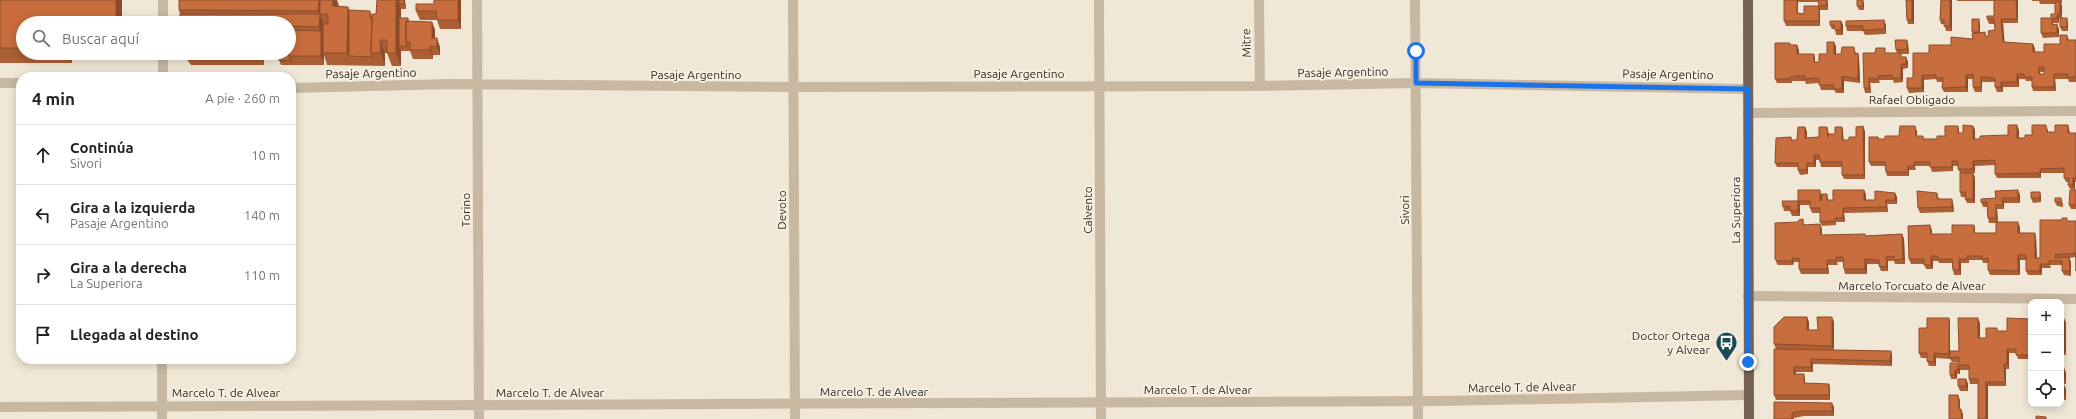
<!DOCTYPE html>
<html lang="es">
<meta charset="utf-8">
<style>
:root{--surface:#fff;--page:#f6f6f6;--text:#222;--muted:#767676;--line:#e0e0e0}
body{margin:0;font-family:Ubuntu,sans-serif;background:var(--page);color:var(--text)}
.controls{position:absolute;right:12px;bottom:12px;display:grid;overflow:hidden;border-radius:8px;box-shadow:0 2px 10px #0003}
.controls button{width:36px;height:36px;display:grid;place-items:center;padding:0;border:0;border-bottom:1px solid var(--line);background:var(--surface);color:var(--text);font:20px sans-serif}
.stop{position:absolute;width:12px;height:12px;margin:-9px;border:3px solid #1a73e8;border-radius:50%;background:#fff}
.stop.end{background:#1a73e8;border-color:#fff;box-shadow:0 1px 4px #0008}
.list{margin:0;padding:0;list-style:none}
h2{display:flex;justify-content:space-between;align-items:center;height:52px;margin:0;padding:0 16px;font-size:17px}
h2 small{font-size:13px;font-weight:400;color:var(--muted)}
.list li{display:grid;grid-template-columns:26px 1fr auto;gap:12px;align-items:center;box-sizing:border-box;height:60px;padding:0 16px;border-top:1px solid var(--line)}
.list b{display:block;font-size:15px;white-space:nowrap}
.list p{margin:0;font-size:13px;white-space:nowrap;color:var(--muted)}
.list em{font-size:13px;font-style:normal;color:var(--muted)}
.icon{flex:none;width:22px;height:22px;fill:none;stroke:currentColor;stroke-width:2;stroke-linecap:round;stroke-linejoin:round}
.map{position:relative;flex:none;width:2076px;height:419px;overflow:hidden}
.search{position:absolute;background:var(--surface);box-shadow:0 2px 10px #0003;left:16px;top:16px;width:280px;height:44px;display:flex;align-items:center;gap:10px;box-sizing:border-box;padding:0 14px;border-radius:22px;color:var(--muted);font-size:15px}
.panel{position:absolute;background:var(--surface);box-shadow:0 2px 10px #0003;left:16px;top:72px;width:280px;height:292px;border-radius:16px}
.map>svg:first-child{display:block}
</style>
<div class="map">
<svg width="2076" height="419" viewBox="0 0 2076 419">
<rect width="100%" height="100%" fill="#f1e7d6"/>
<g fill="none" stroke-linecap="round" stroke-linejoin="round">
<path stroke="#c8b8a2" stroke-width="10" d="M477,0L479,419
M793,0L795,419
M1099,0L1101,419
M1259,0L1260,86
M1415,0L1418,419
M0,83H21
M291,88L450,84L794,87L1260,86L1416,83L1748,89
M1748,113L2076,111
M0,407L1441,401L1748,395"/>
<path stroke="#c8b8a2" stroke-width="10" d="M163,0V23
M163,53V77
M1748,296L2076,299
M162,419V359"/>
<path stroke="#766355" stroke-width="10" d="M1748,0L1749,419"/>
</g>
<path fill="#ac5e34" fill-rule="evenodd" d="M0,0L23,23V53H72V63H0Z
M377,0H405L406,9H401V18H408L409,21L432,22L435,30V38L440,47V55H433V59H413L410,51H401V66H392L387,53H385V66L327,65L324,55V65H281L279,60L289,53V23L180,14L179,10L339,6L348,7L349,10L372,16L376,14Z
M434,0H461V29H440L437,20H420L416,11L434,4Z
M1784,0H1827L1828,3V10H1820L1819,6V2H1798V13L1804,14L1819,6L1820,11V26H1786L1784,21Z
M1906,0H1914V24H1908L1907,20Z
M1941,0H1952V31H1946L1944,24H1941L1940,20Z
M1957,0H2018V23H2003L2004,42L2033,44L2035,49V52H2044L2060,44L2067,35L2069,40H2076V82H2069L2068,79H2055L2056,91H2033L2032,87V81H2026L2025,79H2019V87H2003V92H1997L1995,87V82H1982V92H1975L1973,87V79H1968V92H1944L1942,88L1943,82H1937L1936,79L1924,80V92L1909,93L1907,88L1929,53L1951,45L1973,39V34L1972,32L1980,24V32H1985L1986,36H1989L1995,30L1994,24H1989L1987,19L1994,16V1H1957ZM2040,72H2044V74H2040Z
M2032,0H2062V3H2061L2062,6V18H2059V23H2053V24L2059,29V37L2043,38L2041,33L2055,14V4H2040L2039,1H2032Z
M1864,3V10H1859L1857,6Z
M1841,21L1843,25V35H1836L1835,29H1832L1830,25Z
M2068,23V31H2062L2060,27Z
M1886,25V34L1865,35L1863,31H1847L1846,26Z
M1790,43V45L1799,50V54H1814L1815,58V62H1819L1836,46V54H1841L1856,52V53H1858L1859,58L1860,83L1844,81V93H1836L1834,90H1821L1819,83L1806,84L1805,81H1792V83H1777L1775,79Z
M1908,44L1909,54H1901L1902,57H1906L1908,62V68L1903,69V82L1894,83L1893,80H1879L1880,83H1870L1871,93H1865L1864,88L1875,53L1886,52V53H1897L1896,50Z
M183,53H263L264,65H191L185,57Z
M2068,125L2070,133H2076V182H2075V190L2070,189L2068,185L2069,182H2066L2064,178V173H2041V178H1997L1995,174V165L1975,166V173H1973L1975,178V203H1967L1965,199L1966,197H1961L1960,192V173L1958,169V166H1953V171L1932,172L1930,166H1915L1916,170H1909V176H1887L1886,172L1885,166H1871L1869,162L1878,137L1879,139H1885L1899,136L1917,131V136H1923L1924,139H1937L1945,136L1958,126L1959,130V133H1963L1973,126L1975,130V139H1980L2008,135L2019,130V138H2025L2048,129V132H2055Z
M1805,127L1807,132V138L1819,137L1827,127L1829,134H1835L1842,127L1843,131V140H1849L1856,137L1865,131V179H1844L1842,175V167H1821L1820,162L1819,160H1816V167H1808V174L1800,175L1798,170V167H1777L1775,163L1791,137L1792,140H1797Z
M1864,190L1866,195V200H1875L1895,193L1897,197V204H1887L1888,212L1844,213L1845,222H1836V225L1822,226L1820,222V213H1812L1810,208V205H1800V216H1792L1790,211H1784L1783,207L1798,201L1821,194L1828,198V200H1833Z
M2076,190V209H2071L2069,205Z
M1937,193L1939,199L1953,203L1954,212L1920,213L1918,208Z
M2020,195V203H2004V209H1997L1998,222L2020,227V233L2036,238L2037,258H2040L2068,221H2076V271V257L2069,258L2071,262V276L2064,275L2062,271V265H2050L2051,268H2042V275H2028L2026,271V260H2020V275H1990L1988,270V263H1983L1982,260H1969V263H1961V275H1954L1953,270L1952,263H1939L1938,261H1933V269H1926L1924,264H1911L1909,259L1932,230V234H1952L1974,225L1975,229V233H1996V223H1989L1988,218L1987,207H1983L1981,202L1996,198Z
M2041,196V202L2033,203L2031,198Z
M2055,198L2063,203V207L2057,206L2055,202Z
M1803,219L1804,225L1820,224L1822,229V235L1865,236L1902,234L1904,239L1905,264H1895L1894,261H1888V271H1881L1879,266V264H1867V274H1845L1844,269L1843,262H1837L1838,265H1828L1829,274H1801L1799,269V262H1794L1793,265H1778L1777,264L1775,259L1798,222Z
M2061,311L2066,323V355H2061Z
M2030,319L2031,322V367V359H2018L2016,353H2009V369H2006V386H1988V419H1978V384H1970L1969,379V370H1960V374H1957V379H1951L1950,375L1959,362H1952L1950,359L1936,358V366H1929L1927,361V358H1921L1919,353L1927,328L1950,323V351H1959L1980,323V338H1986L1998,331H2007Z
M1809,322V330H1818L1834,322V350L1776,349L1774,344Z
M1774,349L1891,351L1892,356V366L1813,364V372H1796L1795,374L1805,379V384L1830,388V400H1776L1774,395Z
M2061,364L2066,373V384H2061Z
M1966,379L1968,384V391H1960L1958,386Z
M2061,385L2066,389V400H2061Z
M1774,402L1834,407V416H1804L1794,418V419H1774Z"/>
<path fill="#8c4c2b" d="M116,0H122V23H116Z
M319,0H325L320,14L318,11Z
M333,0H337L339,6L336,19L332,6Z
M396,0H398L401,9V46H399L401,51V66L396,53Z
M404,0H405V2L406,9L404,4Z
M458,0H461V29L458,20Z
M1797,0H1798V18L1797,13Z
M1827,0L1828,3V10L1827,5Z
M1863,0L1864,3V10L1863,6Z
M1912,0H1914V24L1912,20Z
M1950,0H1952V31L1950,26Z
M2016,0H2018V23L2017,19Z
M2060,2L2062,6V18L2060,13Z
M1819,6L1820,11V26L1819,21Z
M348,7L352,19L349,56L347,53Z
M370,11L373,20L370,18Z
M2058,13L2059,18V23L2057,18Z
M320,14L324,26V39L319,27Z
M2067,18L2068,23V31L2067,27Z
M1979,19L1980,24V36L1979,32Z
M2001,19L2003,23L2005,47L2003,42Z
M1884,20L1886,25V34L1885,29Z
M1841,21L1843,25V35L1841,30Z
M432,22L435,30V47L432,38Z
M2057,24L2059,29V37L2057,33Z
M321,31L324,39L323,53L324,55V65L321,56Z
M437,38L440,47V55L437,47Z
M380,40L385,53V66L381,53Z
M1907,40L1908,44L1909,54L1907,49Z
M1834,42L1836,46V58L1834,54Z
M2033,44L2035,49V56L2033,52Z
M1797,45L1799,50V58L1797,54Z
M430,46L433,55V59L430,50Z
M68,53H72V63Z
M260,53H263L264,65L260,56Z
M1858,53L1859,58L1860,83L1858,79Z
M1814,54L1815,58V66L1814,62Z
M1906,57L1908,62V68L1906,64Z
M1901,64L1903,69V82L1901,78Z
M2039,67L2040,72L2041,79L2039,74Z
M2017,74L2019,79V87L2017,82Z
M2054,74L2055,79L2056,91L2054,87Z
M1922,75L1924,80V92L1922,88Z
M1966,75L1968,79V92L1966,87Z
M1842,76L1844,81V93L1842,89Z
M1981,77L1982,82V92L1981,87Z
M1869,78L1870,83L1871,93L1869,88Z
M2001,82L2003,87V92L2001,87Z
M2017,125L2019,130V143L2017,138Z
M2068,125L2069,129L2070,138L2068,133Z
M1863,126L1865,131V179L1864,175Z
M1915,126L1917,131V141L1916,136Z
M1958,126L1959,130V137L1958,133Z
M1973,126L1975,130V143L1973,139Z
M1805,127L1807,132L1806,142L1805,138Z
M1842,127L1843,131L1844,144L1842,140Z
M1814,155L1816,160V167L1814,163Z
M1952,161L1953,166V171L1952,167Z
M1973,161L1975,166V173L1973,169Z
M1807,163L1808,167V174L1807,170Z
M1908,166L1909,170V176L1908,172Z
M2040,169L2041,173V178L2040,173Z
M1973,173L1975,178V203L1973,199Z
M2073,178L2075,182V190L2073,185Z
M1820,190L1821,194L1822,205L1820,201Z
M1864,190L1866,195V204L1864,200Z
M2018,190L2020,195V203L2018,198Z
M2040,192L2041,196V202L2040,198Z
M1895,193L1897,197V204L1895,200Z
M1827,194L1828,198V205L1827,200Z
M2002,198L2004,203V209L2003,205Z
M1952,199L1953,203L1954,212L1952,207Z
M1886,200L1887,204L1888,212L1886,207Z
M1798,201L1800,205V216L1798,211Z
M1996,205L1997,209L1998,223L1996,218Z
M1843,208L1844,213L1845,222L1843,218Z
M2018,222L2020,227V238L2018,233Z
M1820,224L1822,229V240L1821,235Z
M1930,225L1932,230V239L1931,234Z
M1974,225L1975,229V238L1974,233Z
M2035,233L2036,238L2037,262L2035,258Z
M1902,234L1904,239L1905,264L1903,259Z
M2018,255L2020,260V275L2018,271Z
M1931,256L1933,261V269L1931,265Z
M1886,257L1888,261V271L1887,267Z
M2069,257L2071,262V276L2070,271Z
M1792,258L1794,262L1793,265L1792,261Z
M1865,259L1867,264V274L1865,269Z
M1959,259L1961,263V275L1959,270Z
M1827,260L1828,265L1829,274L1827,269Z
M2040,264L2042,268V275L2040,271Z
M2061,311L2066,323V332L2061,319Z
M1807,317L1809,322V334L1807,330Z
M1832,317L1834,322V350L1832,346Z
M1949,318L1950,323V359L1949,354Z
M1978,318L1980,323V342L1978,338Z
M2063,323L2066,332V355L2064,350V341L2063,336Z
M2007,349L2009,353V369L2007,364Z
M1891,351L1892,356V366L1890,361Z
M1934,353L1936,358V366L1934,362Z
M1811,359L1813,364V372L1811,367Z
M2004,364L2006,369V386L2005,382Z
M2063,364L2066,373V384L2063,375Z
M1958,365L1960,370V374L1958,370Z
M1794,367L1796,372L1795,379L1794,374Z
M1955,370L1957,374V379L1955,375Z
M1804,374L1805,379V388L1804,383Z
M1966,379L1968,384V391L1966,386Z
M1986,382L1988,386V419H1986Z
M1829,384L1830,388V400L1829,395Z
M2064,385L2066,389V400L2064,395Z
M1958,395L1960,400V414L1959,409Z
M1832,403L1834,407V416L1832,411Z
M1961,409L1963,414V419H1962Z"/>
<path fill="#c86d3d" stroke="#8c4c2b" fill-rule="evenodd" d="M0,0H116V23H23V48H0Z
M179,0H319L318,11L179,10Z
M320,0H333L332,6L348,7L347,53H323V24H328V14H320Z
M377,0H396V53H387V40H380L381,53H371L372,14H376Z
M399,0H404V4H399Z
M434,0H458V20H437L436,11H416V4H434Z
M1784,0H1797V13L1804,14V6H1819V21H1784Z
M1818,0H1827V5L1819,6Z
M1857,0H1863V6H1857Z
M1906,0H1912V20H1907Z
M1941,0H1950V26H1944V20H1940Z
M1994,0H2016L2017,19H2001L2003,42L2033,44V52H2044V44H2060V35H2067V40H2076V77H2068V74H2054V87H2032V77H2024V74H2017V82H2001V87H1995V78L1981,77V87H1973V74L1966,75V87L1942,88L1943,78H1936V75H1922V88H1907V78H1913V53H1929V45H1951V37L1973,39L1972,34L1985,32V36H1989L1988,31L1995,30L1994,19H1987V16H1994ZM2039,67H2044V74H2039Z
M2055,2H2060V13H2058L2057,18L2052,19V25L2057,24V33H2041V18H2051V14H2055Z
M349,10L370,11V18H372L371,53L373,57L349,56Z
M180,14H320L319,27L289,26V23H180Z
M399,18H408V21H406V42L407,46H399Z
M2060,18H2067V27H2060Z
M1972,19H1979V32H1972Z
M1884,20L1885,29L1863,30V26H1846V21Z
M406,21L432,22V38H437V47L430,46V50H410V42H406Z
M1830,21H1841V30H1835L1834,25H1830Z
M289,30L321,31V56H289Z
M1895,40H1907V49L1896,50Z
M1827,42H1834V54H1841L1842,47H1854L1855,54L1858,53V79L1842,76V89H1834V85H1819V78L1805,79V76H1797L1790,77V79H1775V43H1790V45H1797V54H1814V62H1819V54H1827Z
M1876,48H1885V53H1901V57H1906V64H1901V78H1892V75L1878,76V79L1869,78V88H1864L1863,53H1875Z
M289,51V56L291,61L279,60V53H289Z
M213,53H260V56H213Z
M1963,125L1973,126V139H1980V136L2008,135V125H2017V138H2025V135H2032V125H2046L2047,132H2055V125H2068V133H2076V178H2073V185H2068L2069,178H2064V168L2040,169V173L1995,174V160L1973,161V169H1958V161H1952V167H1930V162H1914V166H1908V172H1886L1885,162H1869V137H1878V139H1885V136H1899L1900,126H1915L1916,136H1923V139H1937V136H1945V126H1958V133H1963Z
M1863,126L1864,175H1842V162H1820L1819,155H1814V163H1807V170H1798V163H1775L1776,138L1791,137V140H1797L1798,127H1805V138L1819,137V127H1827L1828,137V134H1835V127H1842V140H1849V137H1856V127Z
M1960,173H1973V199H1965L1966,192H1960Z
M1798,190H1820V201L1822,200V194H1827V200H1833V190H1864V200H1875V191L1895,193V200H1886V207L1843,208V218H1835V221L1820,222V208H1810V201H1798Z
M2018,190V198H2002L2003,205H1996V218H1988L1987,202H1981V199L1996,198L1995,191Z
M2070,190H2076V205H2069Z
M1917,191L1937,193V199H1952V207L1918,208Z
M2031,192H2040V198H2031Z
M2055,198H2061L2062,202H2055Z
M1782,201H1798V211H1790V206L1783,207Z
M2062,218H2067V221H2076V271V253L2055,255V258L2069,257L2070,271H2062V261H2049V264H2040V271H2026V255H2018V271L1988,270V258L1982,259V256H1967V259H1959V270H1953L1952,259H1938V256H1931V265H1924V259H1909L1908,226L1930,225L1931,234H1952V225H1974V233H1996V222H2018V233H2035V258H2040V220H2062Z
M1803,219V225L1820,224L1821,235L1865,234V236L1902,234L1903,259L1894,260V256L1886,257L1887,267L1879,266V260L1865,259V269H1844L1843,257H1836V260H1827V269H1799V258H1792V261H1777L1775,259V223L1798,222L1799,220Z
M1784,317H1807V330H1818L1817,317H1832V346L1774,344V327Z
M1927,318H1949V354L1934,353V362L1927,361V353H1919V328H1927Z
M1958,318H1978V338H1986V328H1997V331H2007V318L2030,319V323H2031V366V355H2016V349H2007V364H2004L2005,382H1986V419H1978V379H1969V365H1958V370H1955V375H1950V363H1959V357L1950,358V351H1959Z
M2061,322L2063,323V336H2061Z
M2061,341H2064V350H2061Z
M1774,349L1891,351L1890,361L1811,359V367H1794V374H1804V383L1829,384V395H1774Z
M2061,364H2063V375H2061Z
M1958,379H1966V386H1958Z
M2061,385H2064V395H2061Z
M1949,395H1958L1959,409H1961L1962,419H1949Z
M1774,402L1832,403V411H1802L1792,413V419H1774Z
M2036,416L2046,417V419H2036Z"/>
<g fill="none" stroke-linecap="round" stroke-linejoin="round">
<path stroke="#1a73e8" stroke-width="5" d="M1416,51V83L1748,89V362"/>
</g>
<defs>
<symbol id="bus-pin" viewBox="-11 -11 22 30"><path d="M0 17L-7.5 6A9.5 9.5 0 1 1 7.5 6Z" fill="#1a4b55" stroke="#f9f1e2"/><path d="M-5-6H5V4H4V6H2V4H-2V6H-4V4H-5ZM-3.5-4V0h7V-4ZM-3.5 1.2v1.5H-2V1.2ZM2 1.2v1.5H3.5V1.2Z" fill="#fff"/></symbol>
</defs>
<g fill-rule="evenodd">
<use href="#bus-pin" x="1714" y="330" width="25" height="34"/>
</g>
<g text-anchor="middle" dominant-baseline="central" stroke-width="3.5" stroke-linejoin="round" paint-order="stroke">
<g font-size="12" fill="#332b25" stroke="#f9f1e2">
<text transform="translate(1246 43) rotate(-91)">Mitre</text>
<text transform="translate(1343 72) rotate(-1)">Pasaje Argentino</text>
<text transform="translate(371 73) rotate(-1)">Pasaje Argentino</text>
<text x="1019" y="73">Pasaje Argentino</text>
<text x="696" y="74">Pasaje Argentino</text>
<text transform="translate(1668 74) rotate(1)">Pasaje Argentino</text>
<text x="1912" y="99">Rafael Obligado</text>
<text transform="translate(465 210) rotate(-90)">Torino</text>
<text transform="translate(781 210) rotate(-90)">Devoto</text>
<text transform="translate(1087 210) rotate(-90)">Calvento</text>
<text transform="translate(1404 210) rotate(-90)">Sivori</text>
<text transform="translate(1735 210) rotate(-90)">La Superiora</text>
<text x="1912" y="285">Marcelo Torcuato de Alvear</text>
<text transform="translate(1522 387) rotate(-1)">Marcelo T. de Alvear</text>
<text x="1198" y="389">Marcelo T. de Alvear</text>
<text x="874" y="391">Marcelo T. de Alvear</text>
<text x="226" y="392">Marcelo T. de Alvear</text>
<text x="550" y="392">Marcelo T. de Alvear</text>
</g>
<g font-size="12" fill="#332b25" stroke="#f9f1e2" text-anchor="end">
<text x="1710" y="335">Doctor Ortega<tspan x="1710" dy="14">y Alvear</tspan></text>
</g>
</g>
</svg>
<div class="controls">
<button>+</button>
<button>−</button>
<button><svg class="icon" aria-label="locate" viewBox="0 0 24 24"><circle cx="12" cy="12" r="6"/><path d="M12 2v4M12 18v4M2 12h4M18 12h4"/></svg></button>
</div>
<div class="stop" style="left:1416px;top:51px"></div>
<div class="stop end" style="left:1748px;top:362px"></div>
<div class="search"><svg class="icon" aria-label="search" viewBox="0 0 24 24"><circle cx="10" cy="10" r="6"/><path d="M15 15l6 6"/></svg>Buscar aquí</div>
<section class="panel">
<h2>4 min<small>A pie · 260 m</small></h2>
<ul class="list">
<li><svg class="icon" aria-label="ahead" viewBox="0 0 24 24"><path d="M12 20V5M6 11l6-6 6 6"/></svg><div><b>Continúa</b><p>Sivori</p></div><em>10 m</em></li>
<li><svg class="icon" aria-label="left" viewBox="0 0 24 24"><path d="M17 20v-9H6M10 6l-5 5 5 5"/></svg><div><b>Gira a la izquierda</b><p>Pasaje Argentino</p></div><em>140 m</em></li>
<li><svg class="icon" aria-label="right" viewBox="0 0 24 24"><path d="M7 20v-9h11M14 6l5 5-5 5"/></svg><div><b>Gira a la derecha</b><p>La Superiora</p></div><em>110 m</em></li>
<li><svg class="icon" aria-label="arrive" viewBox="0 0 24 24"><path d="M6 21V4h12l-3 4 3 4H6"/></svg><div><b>Llegada al destino</b></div></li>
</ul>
</section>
</div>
